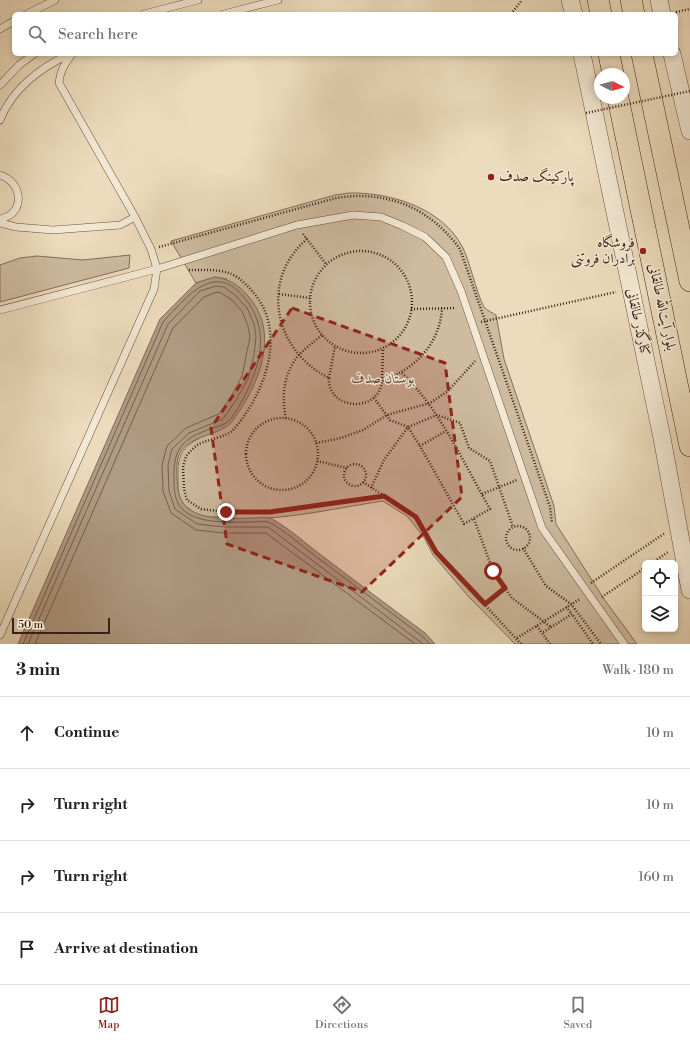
<!DOCTYPE html>
<meta charset="utf-8">
<style>
:root{--surface:#fff;--page:#f2f2f2;--text:#202124;--muted:#757577;--line:#e0e0e0;--accent:#8f2418}
body{margin:0;font-family:"Libre Bodoni",Amiri,serif;background:var(--page);color:var(--text)}
.controls{position:absolute;right:12px;bottom:12px;display:grid;overflow:hidden;border-radius:6px;box-shadow:0 2px 6px #0003}
.controls button{width:36px;height:36px;display:grid;place-items:center;padding:0;border:0;border-bottom:1px solid var(--line);background:var(--surface);color:var(--text);font:20px sans-serif}
.compass{position:absolute;left:594px;top:68px;width:36px;height:36px;border-radius:50%;background:var(--surface);box-shadow:0 2px 6px #0003;rotate:96deg}
.scale{position:absolute;left:12px;bottom:10px;width:98px;box-sizing:border-box;padding-left:4px;border:2px solid #3b2016;border-top:0;font-size:11px;line-height:14px;white-space:nowrap;color:#3b2016;-webkit-text-stroke:3px #f3e8d3;paint-order:stroke}
.stop{position:absolute;width:12px;height:12px;margin:-9px;border:3px solid #8f2418;border-radius:50%;background:#fff}
.stop.end{background:#8f2418;border-color:#fff;box-shadow:0 1px 4px #0008}
.list{margin:0;padding:0;list-style:none}
h2{display:flex;justify-content:space-between;align-items:center;height:52px;margin:0;padding:0 16px;font-size:17px}
h2 small{font-size:13px;font-weight:400;color:var(--muted)}
.list li{display:grid;grid-template-columns:26px 1fr auto;gap:12px;align-items:center;box-sizing:border-box;height:72px;padding:0 16px;border-top:1px solid var(--line)}
.list b{display:block;font-size:15px;white-space:nowrap}
.list em{font-size:13px;font-style:normal;color:var(--muted)}
.icon{flex:none;width:22px;height:22px;fill:none;stroke:currentColor;stroke-width:2;stroke-linecap:round;stroke-linejoin:round}
.map{position:relative;flex:none;width:690px;height:644px;overflow:hidden}
.search{position:absolute;background:var(--surface);box-shadow:0 2px 6px #0003;left:12px;right:12px;top:12px;height:44px;display:flex;align-items:center;gap:10px;box-sizing:border-box;padding:0 14px;border-radius:6px;color:var(--muted);font-size:15px}
.sheet{height:340px;background:var(--surface)}
nav{display:flex;justify-content:space-around;align-items:center;box-sizing:border-box;height:56px;border-top:1px solid var(--line);background:var(--surface);font-size:11px;color:var(--muted)}
nav a{display:grid;justify-items:center;gap:2px}
nav .on{color:var(--accent)}
.map>svg:first-child{display:block}
</style>
<div class="map">
<svg width="690" height="644" viewBox="0 0 690 644">
<rect width="100%" height="100%" fill="#ecdbbc"/>
<filter id="stains"><feTurbulence type="fractalNoise" baseFrequency=".005" numOctaves="4"/><feColorMatrix values="0 0 0 0 .2 0 0 0 0 .09 0 0 0 0 .02 0 0 0 .5 -.17"/></filter>
<radialGradient id="worn" r=".72"><stop offset=".6" stop-color="#630" stop-opacity="0"/><stop offset="1" stop-color="#630" stop-opacity=".3"/></radialGradient>
<path fill="#cebba0" stroke="#846e5b" d="M349,193C390,192 443,208 463,248C469,259 479,302 485,308C488,311 493,313 496,315L504,359L554,506L556,524L604,599L637,644H515L468,596L433,555L425,539L408,517L383,501C329,509 271,524 216,517C211,517 203,517 198,515C194,513 187,507 183,504C177,497 178,483 178,474C177,449 189,443 210,433L227,279L215,277L196,283L171,241L335,195Z
M130,255L129,268L0,302V265L20,258L37,256L83,260Z"/>
<path fill="#b09b84" stroke="#816a58" d="M215,277C229,279 239,285 248,296C281,333 259,385 233,420C221,437 192,433 180,453C175,462 177,479 178,489C182,524 229,518 254,518C259,518 267,516 272,519C289,528 305,543 321,555C355,581 390,607 425,633L435,644H18L160,319L196,283Z"/>
<g fill="none" stroke-linecap="round" stroke-linejoin="round">
<path stroke="#765e4d" stroke-width="1" d="M23,644L163,322C185,299 213,261 243,296C270,327 262,363 244,397C240,405 233,418 226,423C222,426 215,427 210,429C184,438 173,448 174,477C174,486 174,497 179,505C192,525 230,522 251,522C257,522 265,520 270,523C283,529 302,546 314,555C350,582 386,609 422,636L430,644
M28,644L168,324L200,291L216,286L224,287L236,296L247,308L254,324L256,336L254,355L248,379L236,400L223,419L189,433L172,449L168,465L169,491L175,509L197,524L225,527H268L423,644
M35,644L173,328L204,297L217,292L221,293L232,300L242,311L248,326L250,337L242,376L231,397L219,414L186,428L167,446L162,465L163,491L171,513L196,530L224,533H266L415,644"/>
<defs>
<path id="service" d="M27,14L55,0
M144,14L198,0
M224,14L278,0
M0,29L14,21
M0,85L19,65L34,54
M0,120C12,89 41,67 70,54
M0,175C23,182 26,214 0,219
M0,223L16,227L53,230L120,225L135,217L59,83C60,70 65,64 72,54
M0,310L157,269L297,225L353,215L381,217L403,226L425,237L446,257L461,291L542,528L624,644
M0,635L154,289L157,269L151,249L135,217"/>
<path id="tertiary" d="M570,0L574,14
M659,0L662,14
M582,54L662,438L690,590
M672,54L690,131"/>
<path id="primary" d="M598,0L601,14
M631,0L634,14
M609,54L613,74
M642,54L690,281
M618,98L690,446"/>
</defs>
<use href="#service" stroke="#674f40" stroke-width="8"/>
<use href="#tertiary" stroke="#674f40" stroke-width="18"/>
<use href="#primary" stroke="#3b2016" stroke-width="22"/>
<path stroke="#3b2016" stroke-width="2.5" stroke-dasharray="1 2" stroke-linecap="butt" d="M676,12L690,9
M511,14L522,0
M303,234L326,264
M307,239C259,280 274,351 329,378C327,410 379,414 382,381C415,369 440,344 442,308
M159,247L336,198C387,190 429,207 460,249L550,507L552,523
M310 302a51 51 0 1 1 102 0a51 51 0 1 1-102 0Z
M189,270C201,270 217,269 229,273C238,276 247,285 253,292C288,332 265,394 233,430C228,436 207,440 199,444C194,447 190,452 186,456L183,467L184,489L187,500L201,509L226,512H270L384,496
M279,294L310,298
M411,309L456,308
M481,322L616,292
M402,373C441,411 463,462 490,509L464,524L420,446L446,431
M329,378L335,346
M382,381L383,348
M374,398L390,420L408,427L420,446
M286,418C281,397 284,373 298,356C305,348 314,342 322,335
M246 454a36 36 0 1 1 72 0a36 36 0 1 1-72 0Z
M316,443L341,438L363,430L387,415L430,403L448,391L475,361
M317,461L347,468
M344 475a11 11 0 1 1 22 0a11 11 0 1 1-22 0Z
M363,482L416,517L436,552L521,644
M371,488L384,460L408,427L437,415L460,423L469,448L490,461L513,527
M482,494L517,480
M474,519L493,571L512,598L551,627
M506 538a12 12 0 1 1 24 0a12 12 0 1 1-24 0Z
M523,548L546,586L571,604L601,644
M652,563L668,552
M591,583L665,533
M602,597L645,568
M485,604L505,588
M566,607L572,614
M537,626L542,633
M517,638L580,599
M550,644L542,633L572,614L593,644"/>
<use href="#service" stroke="#f3e8d3" stroke-width="7"/>
<use href="#tertiary" stroke="#f3e8d3" stroke-width="17"/>
<use href="#primary" stroke="#ecdbbc" stroke-width="21"/>
<path stroke="#3b2016" stroke-width="2.5" stroke-dasharray="1 2" stroke-linecap="butt" d="M586,113L690,91"/>
</g>
<g fill="none" stroke-linecap="round" stroke-linejoin="round">
<path stroke="#8f2418" stroke-width="5" d="M226,512H270L384,496L416,517L436,552L485,604L505,588L493,571"/>
</g>
<path fill="#8f2418" fill-opacity="0.2" stroke="#8f2418" stroke-width="3" stroke-dasharray="8 5" stroke-linejoin="round" d="M292,308L445,363L462,497L362,592L227,544L211,428Z"/>
<g fill="#8f2418" stroke="#f3e8d3" stroke-width="1.5">
<circle cx="491" cy="177" r="4"/>
<circle cx="643" cy="251" r="4"/>
</g>
<g text-anchor="middle" dominant-baseline="central" stroke-width="3" stroke-linejoin="round" paint-order="stroke">
<g font-size="14" fill="#3b2016" stroke="#f3e8d3" text-anchor="start">
<text x="499" y="177">پارکینگ صدف</text>
<text x="635" y="243" text-anchor="end">فروشگاه<tspan x="635" dy="16">برادران فروتنی</tspan></text>
</g>
<g font-size="14" fill="#3b2016" stroke="#f3e8d3">
<text transform="translate(662 307) rotate(78)">بلوار آیت‌الله طالقانی</text>
<text transform="translate(638 322) rotate(78)">کنارگذر طالقانی</text>
</g>
<g font-size="14" font-style="italic" fill="#604738" stroke="#f3e8d3">
<text x="383" y="379">بوستان صدف</text>
</g>
</g>
<rect width="100%" height="100%" filter="url(#stains)"/>
<rect width="100%" height="100%" fill="url(#worn)"/>
</svg>
<div class="controls">
<button><svg class="icon" aria-label="locate" viewBox="0 0 24 24"><circle cx="12" cy="12" r="6"/><path d="M12 2v4M12 18v4M2 12h4M18 12h4"/></svg></button>
<button><svg class="icon" aria-label="layers" viewBox="0 0 24 24"><path d="M12 4l9 5-9 5-9-5zM3 14l9 5 9-5"/></svg></button>
</div>
<svg class="compass" viewBox="-18 -18 36 36"><path d="M0-13l5 13h-10z" fill="#e53935"/><path d="M0 13l5-13h-10z" fill="#757577"/></svg>
<div class="scale">50 m</div>
<div class="stop" style="left:493px;top:571px"></div>
<div class="stop end" style="left:226px;top:512px"></div>
<div class="search"><svg class="icon" aria-label="search" viewBox="0 0 24 24"><circle cx="10" cy="10" r="6"/><path d="M15 15l6 6"/></svg>Search here</div>
</div>
<section class="sheet">
<h2>3 min<small>Walk · 180 m</small></h2>
<ul class="list">
<li><svg class="icon" aria-label="ahead" viewBox="0 0 24 24"><path d="M12 20V5M6 11l6-6 6 6"/></svg><div><b>Continue</b></div><em>10 m</em></li>
<li><svg class="icon" aria-label="right" viewBox="0 0 24 24"><path d="M7 20v-9h11M14 6l5 5-5 5"/></svg><div><b>Turn right</b></div><em>10 m</em></li>
<li><svg class="icon" aria-label="right" viewBox="0 0 24 24"><path d="M7 20v-9h11M14 6l5 5-5 5"/></svg><div><b>Turn right</b></div><em>160 m</em></li>
<li><svg class="icon" aria-label="arrive" viewBox="0 0 24 24"><path d="M6 21V4h12l-3 4 3 4H6"/></svg><div><b>Arrive at destination</b></div></li>
</ul>
</section>
<nav>
<a class="on"><svg class="icon" aria-label="map" viewBox="0 0 24 24"><path d="M3 6l6-2 6 2 6-2v14l-6 2-6-2-6 2zM9 4v14M15 6v14"/></svg>Map</a>
<a><svg class="icon" aria-label="directions" viewBox="0 0 24 24"><path d="M12 3l9 9-9 9-9-9zM9 14v-3h6M13 9l2 2-2 2"/></svg>Directions</a>
<a><svg class="icon" aria-label="saved" viewBox="0 0 24 24"><path d="M7 4h10v16l-5-4-5 4z"/></svg>Saved</a>
</nav>
